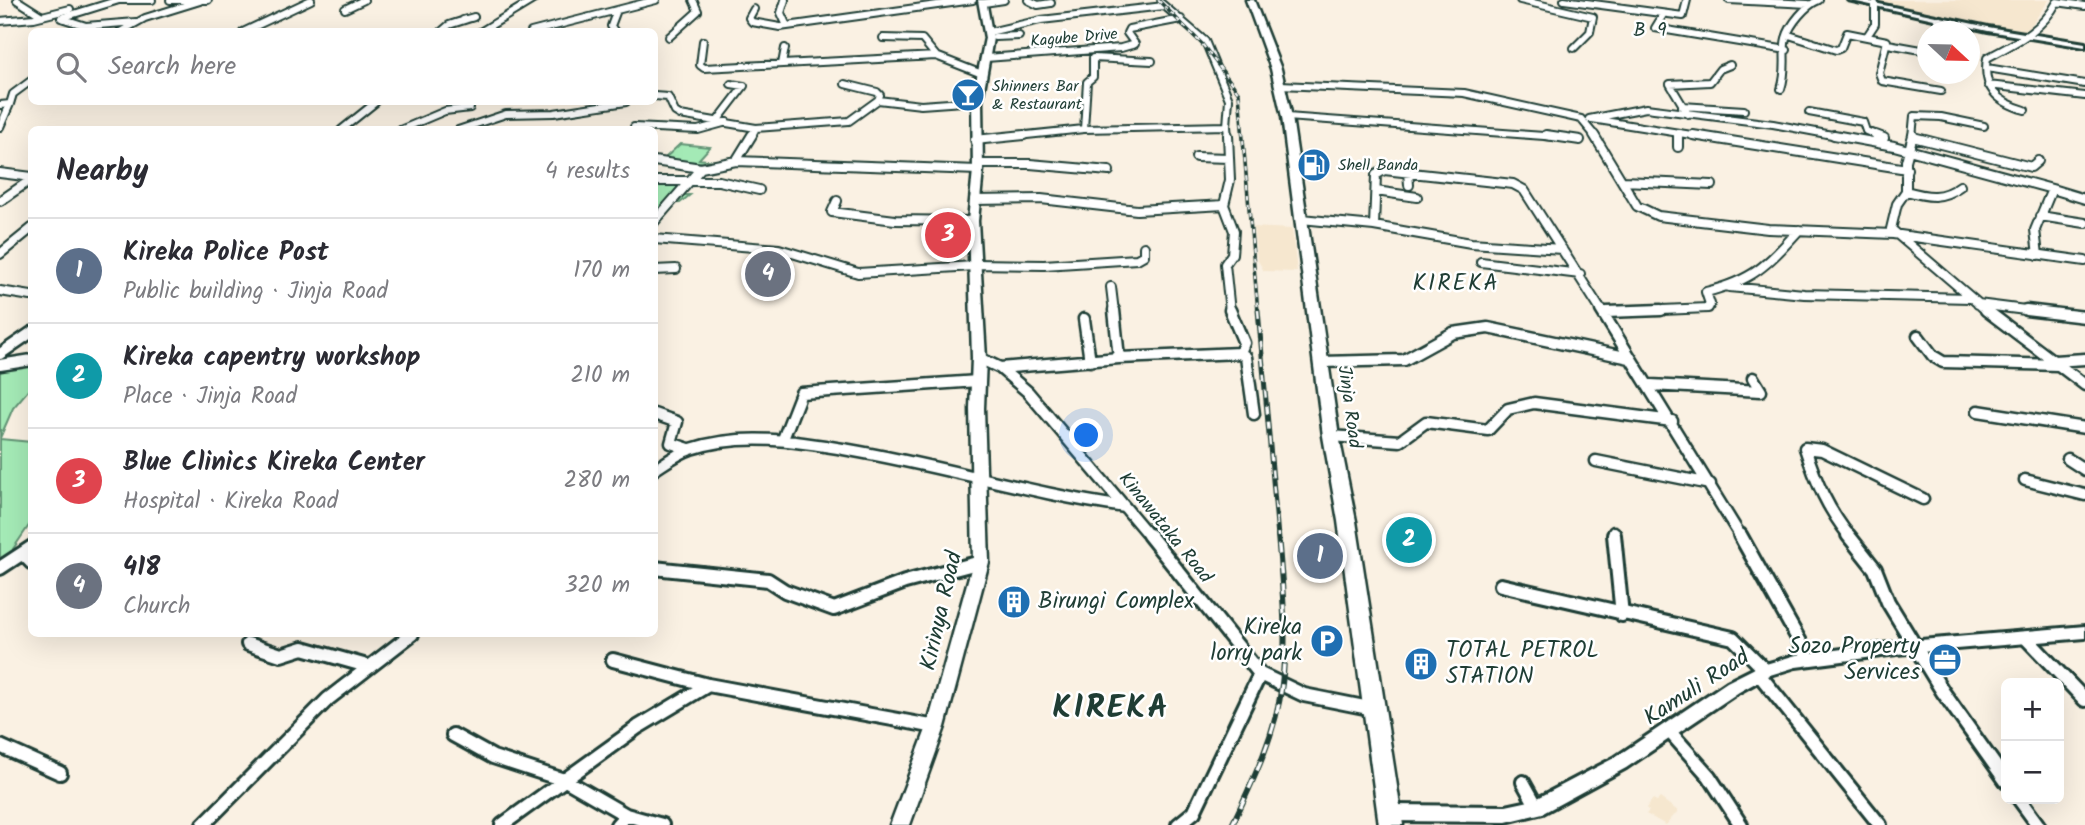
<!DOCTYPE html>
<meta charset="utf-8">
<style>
:root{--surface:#fff;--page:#f7f7f7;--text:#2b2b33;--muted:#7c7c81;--line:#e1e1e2;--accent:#1f6fb2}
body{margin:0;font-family:Kalam,sans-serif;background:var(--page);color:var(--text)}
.controls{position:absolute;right:21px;bottom:21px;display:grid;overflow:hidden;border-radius:10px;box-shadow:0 7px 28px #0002}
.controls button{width:63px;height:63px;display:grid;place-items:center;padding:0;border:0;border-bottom:2px solid var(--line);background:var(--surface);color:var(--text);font:35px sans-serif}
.compass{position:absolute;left:1917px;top:21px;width:63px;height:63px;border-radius:50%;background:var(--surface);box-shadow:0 7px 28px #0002;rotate:112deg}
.you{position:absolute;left:1087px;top:436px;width:24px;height:24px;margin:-18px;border:5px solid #fff;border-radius:50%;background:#1a73e8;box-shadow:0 0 0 10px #1a73e833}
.badge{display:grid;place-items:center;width:46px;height:46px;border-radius:50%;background:var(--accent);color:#fff;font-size:23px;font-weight:700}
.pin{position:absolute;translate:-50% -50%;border:4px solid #fff;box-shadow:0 2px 7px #0006}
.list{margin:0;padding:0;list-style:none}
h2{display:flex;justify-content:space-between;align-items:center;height:91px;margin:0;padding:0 28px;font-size:30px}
h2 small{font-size:23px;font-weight:400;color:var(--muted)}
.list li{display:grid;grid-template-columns:46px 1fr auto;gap:21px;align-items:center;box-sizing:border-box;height:105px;padding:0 28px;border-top:2px solid var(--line)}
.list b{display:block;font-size:26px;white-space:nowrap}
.list p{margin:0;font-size:23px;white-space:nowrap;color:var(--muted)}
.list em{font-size:23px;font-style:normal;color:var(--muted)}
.icon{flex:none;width:38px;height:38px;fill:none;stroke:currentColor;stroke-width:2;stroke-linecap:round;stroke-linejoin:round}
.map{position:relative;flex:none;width:2085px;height:825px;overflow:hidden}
.search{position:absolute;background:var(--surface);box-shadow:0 7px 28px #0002;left:28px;top:28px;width:630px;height:77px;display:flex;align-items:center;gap:18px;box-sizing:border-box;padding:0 24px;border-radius:10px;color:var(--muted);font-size:26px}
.panel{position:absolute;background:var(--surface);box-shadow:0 7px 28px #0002;left:28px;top:126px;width:630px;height:511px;border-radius:10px}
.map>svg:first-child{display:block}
</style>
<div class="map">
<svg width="2085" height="825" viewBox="0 0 2085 825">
<rect width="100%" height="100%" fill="#faf1e3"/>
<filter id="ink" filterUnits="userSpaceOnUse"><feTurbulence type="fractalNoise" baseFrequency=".0143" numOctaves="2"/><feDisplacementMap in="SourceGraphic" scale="14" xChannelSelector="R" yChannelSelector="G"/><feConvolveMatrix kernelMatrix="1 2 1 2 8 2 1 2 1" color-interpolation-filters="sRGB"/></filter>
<g filter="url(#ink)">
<path fill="#f6e7cf" d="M1858,0H2049L2025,34Z
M1253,227L1292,229L1297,272L1264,271L1257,259Z
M1660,798L1678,811L1666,825L1646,814L1649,811L1646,808L1653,799L1657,801Z"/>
<path fill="#a4eab6" stroke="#629475" stroke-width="2" d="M680,144L710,147L699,159L723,162L719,164L664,159Z
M684,181L677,195H690L680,203L663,204L671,207L665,211H655V182Z
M31,364V387L13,408L0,438V371Z
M0,439L31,442L32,521L13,549L17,554L0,563Z"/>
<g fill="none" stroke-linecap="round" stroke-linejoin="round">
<defs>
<path id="minor-far3" d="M17,0L42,16
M114,0H152
M119,0L61,18L86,26L136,22
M170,0H208
M785,0L781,13L787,26
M1028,0L1038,5L1051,3
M1520,0L1593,17L1590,32L1574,48
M1564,0L1683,16L1687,0
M1729,0L1808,4
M984,3L1004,0
M1161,3L1205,41L1229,99L1227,126
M345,9L364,0
M754,9L749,18L752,22L780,27L973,0
M1663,15L1655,28L1787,50
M1938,19L1940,32
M0,21L34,18L70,9
M442,31L449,25L474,17L463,20
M120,32L145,18L200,1
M243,32L311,0
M480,32L533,0
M531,32L656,0
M615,32L611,26L617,10
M989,32L1041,20L1164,6
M1789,35L1836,50L1841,48L1847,33L1887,41L1879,73L1882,81L1941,91
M1867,36L1875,24V4
M669,37L698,11L693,0
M995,37L1019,36
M883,38L922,39L936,56
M703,41L700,65L704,68L936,56L982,74
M1888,44L1927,51
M986,58L1121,48L1135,44L1127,33L1129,29L1181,19
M782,64L785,48
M1987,68L2085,84
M845,84L877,92L880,95L878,100
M1280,85L1464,93L1581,119L1596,137
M1988,85L2085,96
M1781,89C1788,68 1782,53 1786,38C1790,24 1806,5 1819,0
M654,96L668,97L675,112L680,115L756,128
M10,104L13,94L32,80
M0,105L10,104L0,127
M1682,106L1744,110
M2025,110C1997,102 1982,88 1987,58C2015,43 2042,31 2057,2L2085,6
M1809,112L1863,122L1866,131L1881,137
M1688,114L1670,84L1710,82L1720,69L1730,65
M1287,117L1558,137
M1589,119L1646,108L1773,124L1843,137
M1592,119L1704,137
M718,120L744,86L731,84
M634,127L698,130L727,122
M1084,129L1087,82L1093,77V58L1152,61
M341,130L376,102
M400,130L445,111L470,108
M458,130L506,114L554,113L626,102
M751,137L756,128L849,121L878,100L921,105L977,101
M1007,137L1084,129L1227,126L1228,137
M1912,137L1914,116L1941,117L1984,126"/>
<path id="minor-far2" d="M752,135L736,161L978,170
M1228,135L1230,180L1224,205L1234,231L1232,254L1225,264L1230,312
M1546,135L1580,140
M1594,135L1637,206L1658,216L1768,229L1893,234L2085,261
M1678,135V147
M1693,135L1907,169
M1834,135L1894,146L2052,189L2035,230L2038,255
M1876,135L1884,138L1882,144
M1913,135L1906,161V191L1897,204L1891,229L1988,312
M1913,137L2031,167L2038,161
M975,140L1024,135
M1196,157L1229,158
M654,161L701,168
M977,164H1030L1109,171
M1408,172L1409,185
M0,173L32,177
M654,181H719L759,190
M1623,181L1712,185
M2052,189L2085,199
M1376,191L1417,197
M1906,191C1928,197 1941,200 1960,186
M974,200L1041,199L1137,210L1224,205
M0,201L32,179
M837,201L832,212L895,220L973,221
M2040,216L2085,223
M1301,219L1374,226L1471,243L1562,249
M654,222L701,168L736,161
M1374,226L1376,175L1384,170L1513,184L1524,190L1602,312
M654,239L779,249L858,273L974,266
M0,254L32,228
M1481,262L1580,274
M974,264L1044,265L1137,259L1144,255V247
M654,270L676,269
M1111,287L1114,312
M1729,287L1804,294L1970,298
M0,291L31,296
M1978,304L2041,312
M1616,312L1708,308L1710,304L1706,292C1754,280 1767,265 1799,230"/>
<path id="minor-far1" d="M1114,310L1119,358
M1230,310L1244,343L1240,353
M1601,310L1741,537
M1986,310L2085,385
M2026,310L2085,317
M1606,312L1661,310
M1084,319L1090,361
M1918,336L1933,356L1943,362L2058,365
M0,354L32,332
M979,358L1000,368L1028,392L1150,537
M2054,361L2085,359
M1321,362L1404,360L1453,333L1488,328L1630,358
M0,365L32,360
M1000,368L1119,358L1240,353L1246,357L1254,414
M1651,385L1761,391L1753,378
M1978,411L2085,428
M654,414L677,422L671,443L689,449
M1331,436L1400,441L1426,422L1488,430L1508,409L1534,403L1672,421
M783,439L801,393L978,381
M2068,459L2085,470
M1596,461L1710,484
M654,470C665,463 678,453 691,449C742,432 797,441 849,450C942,466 1032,494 1125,507
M2025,480L2085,495
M1614,532V537
M1850,537C1827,508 1816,482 1805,448L1822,450L1923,499"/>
<path id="minor" d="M1149,535L1260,674L1304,695L1374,709
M1614,535L1622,615
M1740,535L1809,658
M1848,535L1875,569L1888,602L1943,692L2006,781
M23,554L32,563
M0,568L32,547
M654,568L768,580L785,591L834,609L905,582L981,562
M1501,585L1733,638L1765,670
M2026,638L2085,700
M248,644L281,655L303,648L367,666
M613,660L708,685L936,727
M1758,673L1880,825
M1670,732L1709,776L1741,825
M453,735L493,757L567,781L626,815L662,825
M0,746L60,773
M1523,782L1537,807
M2019,799L2038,825
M203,825L328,699L412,634
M502,825L638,727L708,685
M617,825L626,815
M1178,825L1194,812L1260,674"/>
<path id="tertiary" d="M1848,0H1860L1988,27L2085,43V47L1988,31Z
M2085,626V638L1897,654L1796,667L1770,675L1739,692L1626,768L1543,813L1506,822L1389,821L1383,819L1380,813L1383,807L1389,805L1506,806L1534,800L1614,758L1727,682L1759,666L1796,655L1897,642Z"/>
<path id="secondary" d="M978,0H986L993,38L982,101L983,170L978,221L986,358L984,408L989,562L945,727L910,825H890L927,727L973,562L970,408L972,358L968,221L973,170L972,101L985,38Z"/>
<path id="trunk" d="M1246,0H1254L1281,69L1292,117L1339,436L1356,521L1403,825H1379L1338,521L1323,436L1282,117L1271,69Z"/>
</defs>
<use href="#minor-far3" stroke="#1f3d34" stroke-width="10"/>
<use href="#minor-far2" stroke="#1f3d34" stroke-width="12"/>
<use href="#minor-far1" stroke="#1f3d34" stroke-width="15"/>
<use href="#minor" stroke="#1f3d34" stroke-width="18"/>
<use href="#tertiary" stroke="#1f3d34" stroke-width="6"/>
<use href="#secondary" stroke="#1f3d34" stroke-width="5"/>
<use href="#trunk" stroke="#1f3d34" stroke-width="5"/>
<use href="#minor-far3" stroke="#fff" stroke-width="6"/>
<use href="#minor-far2" stroke="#fff" stroke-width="8"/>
<use href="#minor-far1" stroke="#fff" stroke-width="10"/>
<use href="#minor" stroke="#fff" stroke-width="12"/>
<use href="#tertiary" fill="#fff" fill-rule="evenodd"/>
<use href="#secondary" fill="#fff" fill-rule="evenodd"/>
<use href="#trunk" fill="#fff" fill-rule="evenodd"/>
<defs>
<path id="rail-far2" d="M1158,0L1202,44L1239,93L1258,312"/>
<path id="rail-far1" d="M1258,310L1278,537"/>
<path id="rail" d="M1232,825C1253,781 1276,734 1282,684C1288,635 1282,584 1278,535"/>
</defs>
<use href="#rail-far2" stroke="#1f3d34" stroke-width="3.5"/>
<use href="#rail-far1" stroke="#1f3d34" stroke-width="5"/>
<use href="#rail" stroke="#1f3d34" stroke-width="6"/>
<use href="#rail-far2" stroke="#fff" stroke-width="2" stroke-dasharray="4.5" stroke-linecap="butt"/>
<use href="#rail-far1" stroke="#fff" stroke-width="2.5" stroke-dasharray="8" stroke-linecap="butt"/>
<use href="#rail" stroke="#fff" stroke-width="3.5" stroke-dasharray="10" stroke-linecap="butt"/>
</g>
</g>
<defs>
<symbol id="bar-disc" viewBox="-11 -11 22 22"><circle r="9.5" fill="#1f6fb2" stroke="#fff"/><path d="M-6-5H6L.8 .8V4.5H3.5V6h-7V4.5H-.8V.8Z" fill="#fff"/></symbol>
<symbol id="fuel-disc" viewBox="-11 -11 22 22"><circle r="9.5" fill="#1f6fb2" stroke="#fff"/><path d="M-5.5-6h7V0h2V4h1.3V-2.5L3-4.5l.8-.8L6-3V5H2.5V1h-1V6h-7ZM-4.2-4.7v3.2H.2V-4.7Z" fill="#fff"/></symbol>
<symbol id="building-disc" viewBox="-11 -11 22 22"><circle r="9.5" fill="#1f6fb2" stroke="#fff"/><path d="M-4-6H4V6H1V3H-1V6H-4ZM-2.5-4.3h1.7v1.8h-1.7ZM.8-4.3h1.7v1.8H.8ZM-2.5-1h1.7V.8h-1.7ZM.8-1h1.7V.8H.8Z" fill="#fff"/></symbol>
<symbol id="parking-disc" viewBox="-11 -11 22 22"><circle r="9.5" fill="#1f6fb2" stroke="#fff"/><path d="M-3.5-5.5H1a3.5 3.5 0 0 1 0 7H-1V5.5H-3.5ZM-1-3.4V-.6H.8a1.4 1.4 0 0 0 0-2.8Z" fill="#fff"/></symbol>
<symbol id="office-disc" viewBox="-11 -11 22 22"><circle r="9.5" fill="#1f6fb2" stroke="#fff"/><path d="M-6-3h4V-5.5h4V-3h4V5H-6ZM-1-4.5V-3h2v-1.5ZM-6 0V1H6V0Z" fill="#fff"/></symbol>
</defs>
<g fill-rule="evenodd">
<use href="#bar-disc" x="949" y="76" width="38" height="38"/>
<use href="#fuel-disc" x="1295" y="146" width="38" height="38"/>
<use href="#building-disc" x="995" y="583" width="38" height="38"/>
<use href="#parking-disc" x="1308" y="622" width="38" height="38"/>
<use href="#office-disc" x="1926" y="641" width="38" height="38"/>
<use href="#building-disc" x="1402" y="645" width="38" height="38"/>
</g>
<g text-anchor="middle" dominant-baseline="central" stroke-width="5" stroke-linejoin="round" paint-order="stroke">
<g font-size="16" fill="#1f3d34" stroke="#fff">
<text transform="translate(1074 38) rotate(-5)">Kagube Drive</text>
</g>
<g font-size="16" fill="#1f3d34" stroke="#fff" text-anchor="start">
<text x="992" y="86">Shinners Bar<tspan x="992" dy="18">&amp; Restaurant</tspan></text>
<text x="1338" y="165">Shell Banda</text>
</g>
<g font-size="19" letter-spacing="2" fill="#1f3d34" stroke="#fff">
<text x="1651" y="31">B 9</text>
</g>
<g font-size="19" fill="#1f3d34" stroke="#fff">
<text transform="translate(1349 407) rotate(82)">Jinja Road</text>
<text transform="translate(1165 528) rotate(51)">Kinawataka Road</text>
</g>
<g font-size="23" letter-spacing="2" fill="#1f3d34" stroke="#fff">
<text x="1456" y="284">KIREKA</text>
</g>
<g font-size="23" fill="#1f3d34" stroke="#fff" text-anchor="start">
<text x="1038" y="602">Birungi Complex</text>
<text x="1302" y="628" text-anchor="end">Kireka<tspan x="1302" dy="26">lorry park</tspan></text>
<text x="1920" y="647" text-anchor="end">Sozo Property<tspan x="1920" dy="26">Services</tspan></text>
<text x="1446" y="651">TOTAL PETROL<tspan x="1446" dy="26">STATION</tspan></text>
</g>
<g font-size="23" fill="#1f3d34" stroke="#fff">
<text transform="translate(942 611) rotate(-77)">Kirinya Road</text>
<text transform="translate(1697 688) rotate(-33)">Kamuli Road</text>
</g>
<g font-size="32" font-weight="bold" letter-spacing="2" fill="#1f3d34" stroke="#fff">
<text x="1111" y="708">KIREKA</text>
</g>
</g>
</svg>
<div class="controls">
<button>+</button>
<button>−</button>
</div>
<svg class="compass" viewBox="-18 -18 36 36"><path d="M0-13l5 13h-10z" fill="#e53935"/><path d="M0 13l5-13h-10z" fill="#7c7c81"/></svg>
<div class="you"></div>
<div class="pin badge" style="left:1320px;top:556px;background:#5c6f8a">1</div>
<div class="pin badge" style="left:1409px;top:540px;background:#0f9aa8">2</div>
<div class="pin badge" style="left:948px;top:235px;background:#e0444e">3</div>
<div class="pin badge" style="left:768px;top:274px;background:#6b7280">4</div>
<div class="search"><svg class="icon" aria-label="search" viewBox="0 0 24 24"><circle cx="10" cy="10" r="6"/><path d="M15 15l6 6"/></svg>Search here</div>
<section class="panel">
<h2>Nearby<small>4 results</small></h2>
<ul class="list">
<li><span class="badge" style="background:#5c6f8a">1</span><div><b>Kireka Police Post</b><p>Public building · Jinja Road</p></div><em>170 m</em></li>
<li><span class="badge" style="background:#0f9aa8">2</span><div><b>Kireka capentry workshop</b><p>Place · Jinja Road</p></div><em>210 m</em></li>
<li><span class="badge" style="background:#e0444e">3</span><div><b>Blue Clinics Kireka Center</b><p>Hospital · Kireka Road</p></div><em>280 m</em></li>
<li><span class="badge" style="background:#6b7280">4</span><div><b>418</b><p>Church</p></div><em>320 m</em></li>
</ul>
</section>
</div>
